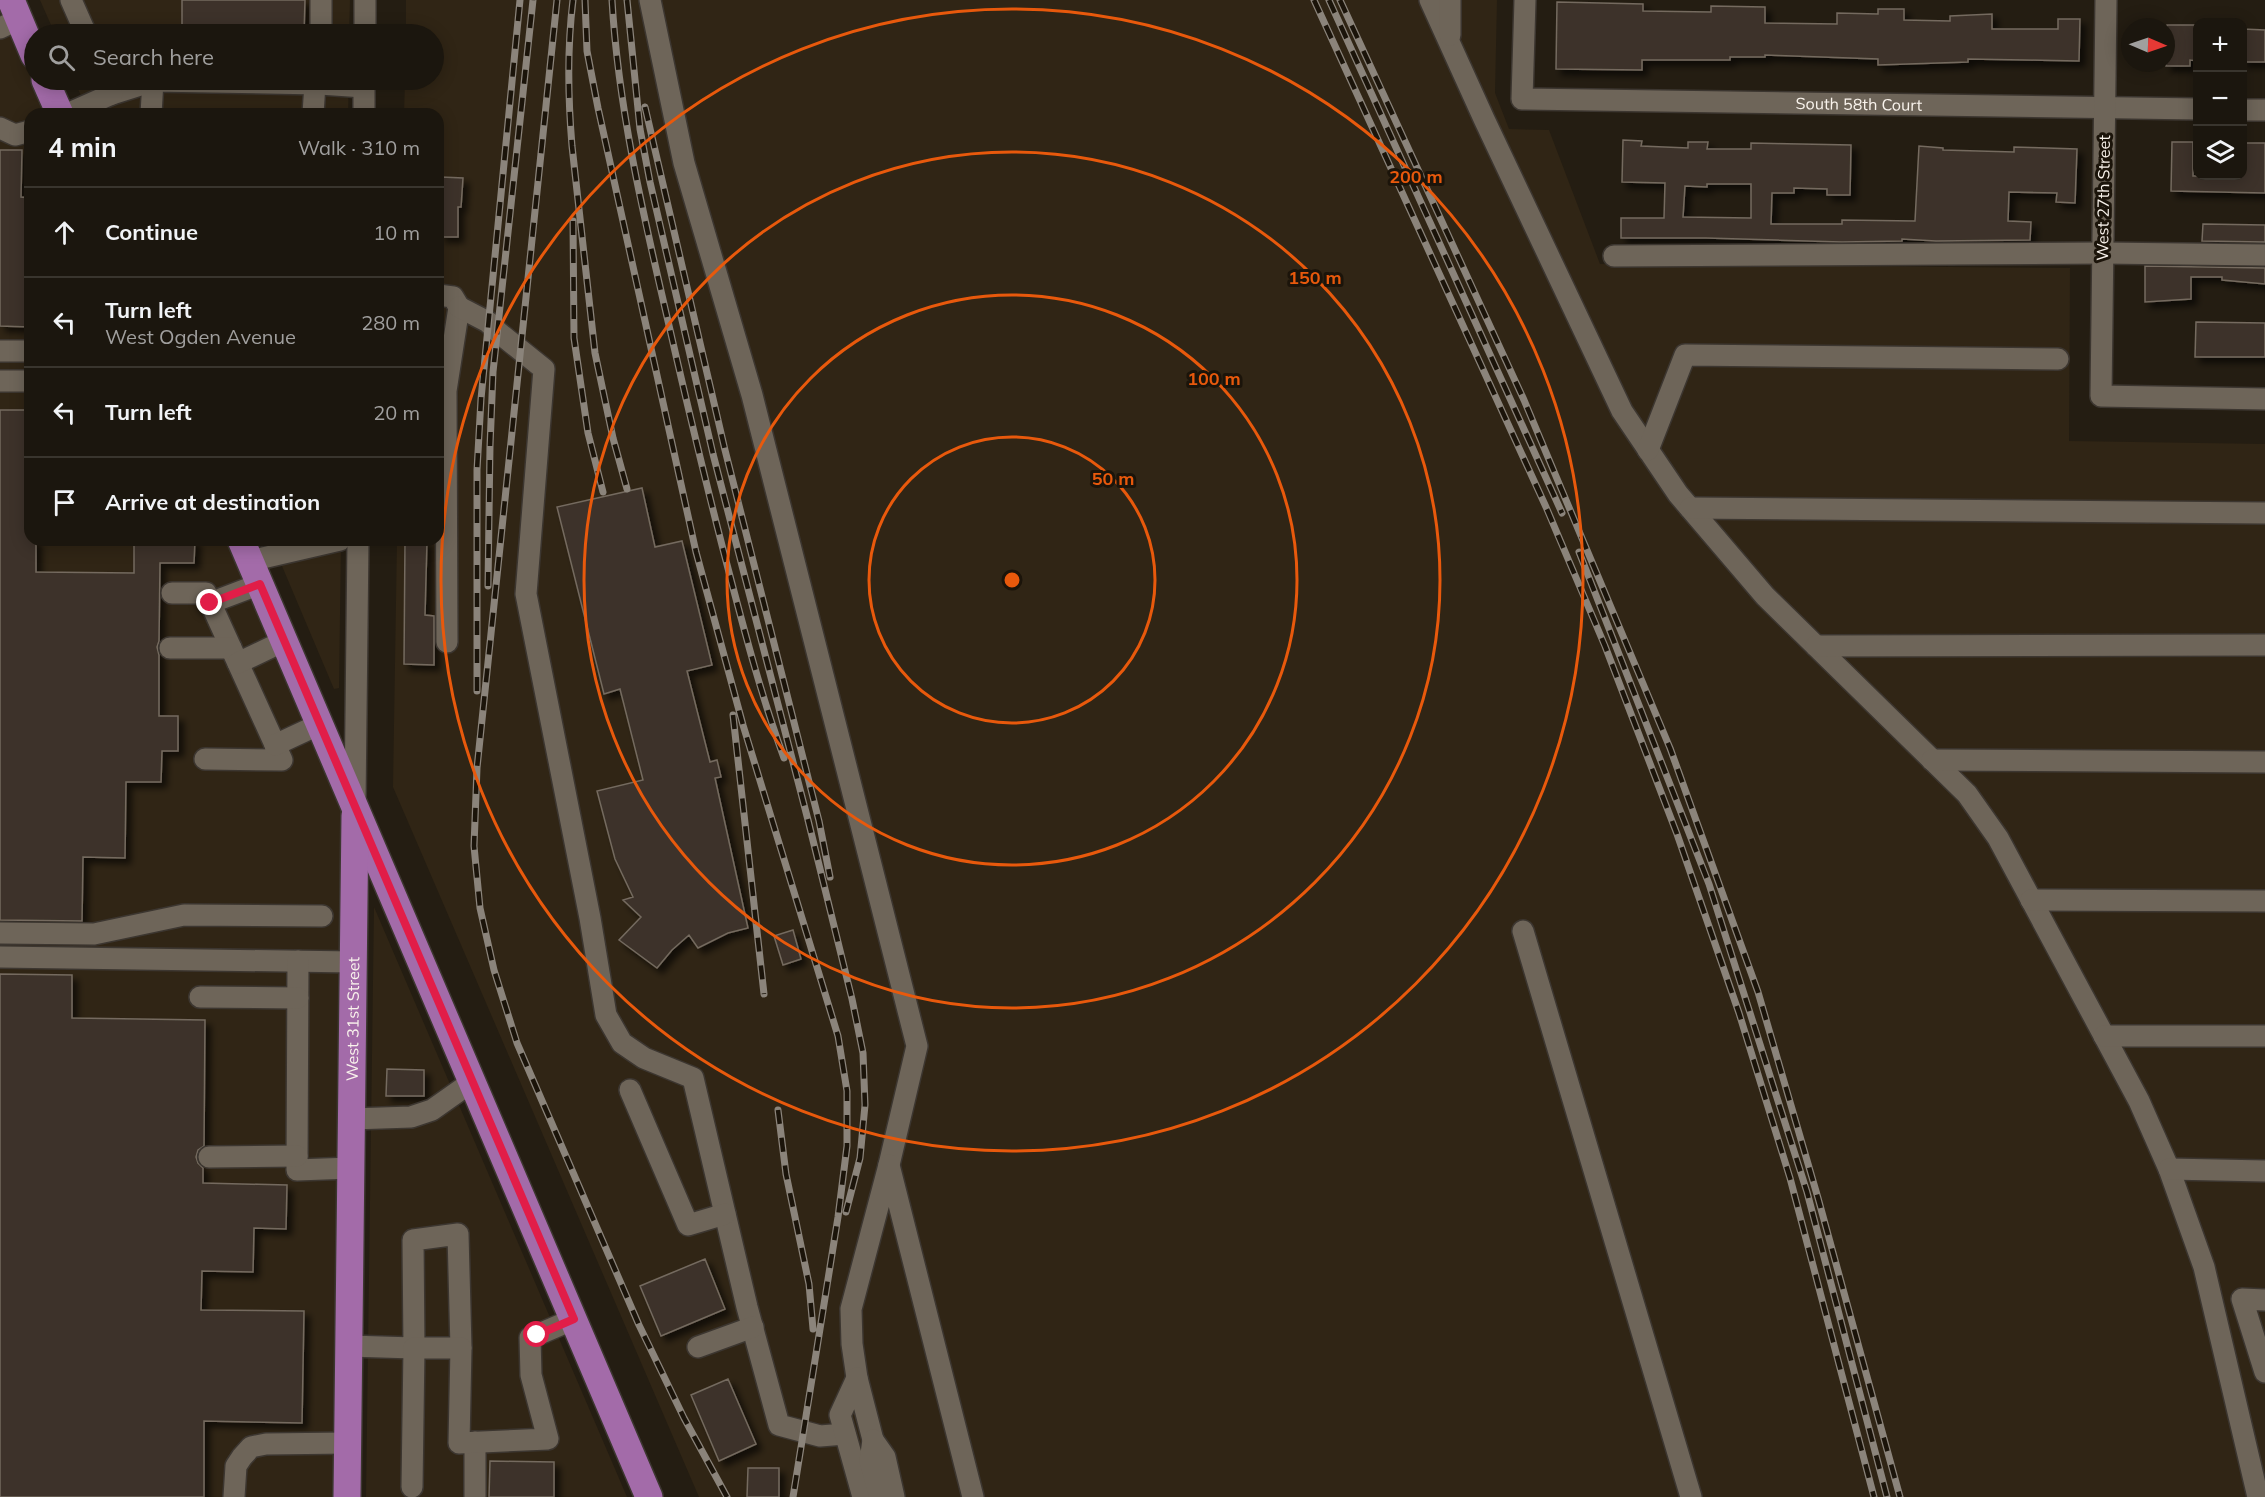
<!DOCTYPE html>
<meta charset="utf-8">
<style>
:root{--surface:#1b160e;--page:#241f17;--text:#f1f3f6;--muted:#a09f9e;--line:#39352e}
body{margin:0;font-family:Mulish,sans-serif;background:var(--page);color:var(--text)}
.controls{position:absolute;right:18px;top:18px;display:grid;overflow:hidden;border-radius:12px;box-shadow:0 3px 15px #0003}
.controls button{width:54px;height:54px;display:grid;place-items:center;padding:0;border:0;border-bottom:2px solid var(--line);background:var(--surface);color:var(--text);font:30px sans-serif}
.compass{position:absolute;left:2121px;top:18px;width:54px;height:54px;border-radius:50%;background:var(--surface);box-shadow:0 3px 15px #0003;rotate:92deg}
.stop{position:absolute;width:18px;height:18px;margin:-14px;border:4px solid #e11d48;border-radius:50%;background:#fff}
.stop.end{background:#e11d48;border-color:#fff;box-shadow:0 2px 6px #0008}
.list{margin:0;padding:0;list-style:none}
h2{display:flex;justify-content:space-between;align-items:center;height:78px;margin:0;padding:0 24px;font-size:26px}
h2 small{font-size:20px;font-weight:400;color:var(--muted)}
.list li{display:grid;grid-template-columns:39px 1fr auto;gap:18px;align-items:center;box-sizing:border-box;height:90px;padding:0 24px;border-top:2px solid var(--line)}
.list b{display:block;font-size:22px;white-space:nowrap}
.list p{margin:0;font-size:20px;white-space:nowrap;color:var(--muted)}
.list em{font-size:20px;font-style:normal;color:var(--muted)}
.icon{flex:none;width:33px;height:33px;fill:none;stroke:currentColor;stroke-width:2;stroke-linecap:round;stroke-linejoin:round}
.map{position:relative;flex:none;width:2265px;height:1497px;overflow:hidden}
.search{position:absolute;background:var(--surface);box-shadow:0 3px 15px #0003;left:24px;top:24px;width:420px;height:66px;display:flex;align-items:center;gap:15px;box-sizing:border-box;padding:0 21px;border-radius:33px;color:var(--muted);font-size:22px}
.panel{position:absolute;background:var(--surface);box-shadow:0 3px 15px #0003;left:24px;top:108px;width:420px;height:438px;border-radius:18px}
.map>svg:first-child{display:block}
</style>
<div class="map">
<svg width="2265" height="1497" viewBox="0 0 2265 1497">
<defs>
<filter id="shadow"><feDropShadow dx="5.5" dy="5.5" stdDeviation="3" flood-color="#0009"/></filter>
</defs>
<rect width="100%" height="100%" fill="#241d12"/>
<path fill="#302515" d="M0,0L34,68V80L54,114H30V540H237L352,808L343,1497H0Z
M40,0H350L349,34H55Z
M406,0H1497L1495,93L1509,129L1549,130L1600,264L2070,268L2069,441L2265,444V1497H699L393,787L397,540H438V114H404L405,80H434V34H406Z
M74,80H349L348,114H89Z
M271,540H341L339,688L334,689Z
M374,907L627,1497H366Z"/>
<path fill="#3c3329" stroke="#746a5f" stroke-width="1.5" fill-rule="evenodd" filter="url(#shadow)" d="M182,0H305L304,34H182Z
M1557,2L1643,4V11L1711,12V6L1765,7V23L1837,24V13L1878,14V9H1904V20L1950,21V16L1992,14V29H2058V19H2080L2079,61L1968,59V62L1878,65V59L1765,55V57H1730V60H1642V70L1556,69Z
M2167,25H2198V61L2190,60V66H2166Z
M2242,29L2265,30V62H2242Z
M1623,140L1642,141L1641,146L1688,148V142H1708L1707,149H1751V143L1851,145L1850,195H1827V189L1794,188V193H1772L1771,224H1842V220L1915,221L1919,146L1943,148V150L2014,152V147L2077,149L2075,203L2056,202L2057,193L2009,192L2008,221L2031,222L2030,240L1936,241L1902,239V241L1842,242L1706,238H1621V218H1664L1665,183L1622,182ZM1707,184H1751V218L1683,217L1685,186L1707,187Z
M2172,142H2193V176H2242V143H2265V193L2171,191Z
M0,150H22L21,197L30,198V327L0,326Z
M441,177L463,178L461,207H458V237H440Z
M2203,224L2265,225V242L2202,241Z
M2145,266L2265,268V284L2222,280V277H2191V299L2145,302Z
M2196,322L2265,323V357H2195Z
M0,410H30V540H36V572L134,573V540H195L194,563H160L159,641L157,647L159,655V716H178V751H162L161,782H126L125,858L83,857L82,921L0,920Z
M642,488L655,547L682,541L712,665L687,671L710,762L717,760L721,777L715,778L748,928L728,933L698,948L689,935L672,950L657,968L619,940L641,917L623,900L633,897L615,859L597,791L643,780L620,689L604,694L557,507Z
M405,541H427L425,615L434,616V665L404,664Z
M793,930L801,959L783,965L774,936Z
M0,974L72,975V1018L205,1020L204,1146L198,1150L196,1157L198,1163L203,1168V1183L287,1185L286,1229L254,1228L253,1272L202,1271L201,1310L304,1311L302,1423L204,1421V1497H0Z
M387,1069L424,1070V1096H386Z
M705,1259L725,1309L661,1336L640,1286Z
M728,1379L756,1444L719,1461L691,1395Z
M490,1461L554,1462V1497H489Z
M748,1468H779V1497H747Z"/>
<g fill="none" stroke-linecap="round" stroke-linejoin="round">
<defs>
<g id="minor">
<path d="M71,0L86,34"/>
<path d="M650,0L684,163L752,395L917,1046L889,1165"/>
<path d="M1430,0L1484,119L1622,411L1678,494L1765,596L1967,794L1998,838L2139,1101L2169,1169L2204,1267L2258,1497"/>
<path id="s1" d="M1525,0L1522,99L2198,109"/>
<path d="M2106,0L2101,396L2265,399"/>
<path d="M0,28L19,19"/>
<path d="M321,34V0"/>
<path d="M365,34V0"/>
<path d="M1450,35V0"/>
<path d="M320,80V84L364,87"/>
<path d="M112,94L153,81L320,84"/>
<path d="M2242,110H2265"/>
<path d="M67,114L112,94L105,80"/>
<path d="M151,114L153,81"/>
<path d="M313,114L315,84"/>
<path d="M364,114V80"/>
<path d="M0,128L15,135L30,131"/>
<path d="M1614,256L2103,253L2265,255"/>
<path d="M438,295L453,297L459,307L446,391L447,642"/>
<path d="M459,307L488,322L498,332L544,369L526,594L590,918L606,1015L622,1043L644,1058L693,1078L747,1307L779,1425L820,1436L845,1434"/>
<path d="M0,351H30"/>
<path d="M0,381H30"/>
<path d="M1648,450L1685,355L2058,359"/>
<path d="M1690,508L2265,513"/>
<path d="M250,561L340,540"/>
<path d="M172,593H206L282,760L205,759"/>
<path d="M210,603L260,584"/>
<path d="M1816,646L2265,645"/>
<path d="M170,648H231"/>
<path d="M238,663L284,641"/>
<path d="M275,745L320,724"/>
<path d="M1932,760L2265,762"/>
<path d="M355,803L358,540"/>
<path d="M2031,900L2265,901"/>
<path d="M1523,931L1691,1497"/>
<path d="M0,933L94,934L184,915L322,916"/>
<path d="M0,957L353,962"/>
<path d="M298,961L297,1170L351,1168"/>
<path d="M200,997L298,998"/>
<path d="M2104,1036H2265"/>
<path d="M630,1090L688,1225L725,1214"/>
<path d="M352,1119L411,1117L432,1110L473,1081"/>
<path d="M209,1157L297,1156"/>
<path d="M2169,1169L2265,1171"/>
<path d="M2265,1300L2242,1299L2265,1372"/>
<path d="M349,1346L414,1348L413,1240L458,1234L461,1348"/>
<path d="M698,1347L753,1327"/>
<path d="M857,1378L852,1344L851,1309L889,1165L973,1497"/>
<path d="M475,1442V1497"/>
<path d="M412,1487L414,1348H461L459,1443L548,1439L531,1375L530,1338L574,1319"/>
<path d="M234,1497L236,1466L242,1457L251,1447L266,1444L347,1443"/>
<path d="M863,1497L840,1415L857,1378L873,1440"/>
<path d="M880,1497L870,1461L873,1440L885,1457L894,1497"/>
</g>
<g id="major">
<path d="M11,0L34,55"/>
<path d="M45,80L60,114"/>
<path d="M241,540L649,1497"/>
<path id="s2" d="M347,1497L355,816"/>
</g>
</defs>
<use href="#minor" stroke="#3c3630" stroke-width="24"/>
<use href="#major" stroke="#3c3630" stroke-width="30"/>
<use href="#minor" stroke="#6e6559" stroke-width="21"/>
<use href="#major" stroke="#a36ba9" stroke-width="27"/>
<defs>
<path id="rail" d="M557,0L477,768L474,846L480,908L494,970L517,1043L639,1325L684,1418L727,1497
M573,0C567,48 568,98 572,146L595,353L613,438L627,489
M585,0L587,51L598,108L696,552L743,725L838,1036L847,1091V1146L838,1217L793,1497
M612,0C619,122 650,242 677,360C694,433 711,504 730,576C746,637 762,698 784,758
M627,0L640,129L650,182L713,454L808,820L852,999L863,1053L865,1105L860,1158L846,1212
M1314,0L1546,507L1605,646L1677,834L1739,1013L1790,1178L1874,1497
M1329,0L1562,513
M1340,0L1524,400L1670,748L1758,992L1818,1198L1900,1497
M645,107L725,450L819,821L830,877
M573,221L574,338L588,433L603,492
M1579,552L1709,884L1807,1192L1887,1497
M488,586L490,446L493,372L533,0
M477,691V470L481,399L520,0
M733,715L764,994
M778,1110L786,1174L809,1284L813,1329"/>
</defs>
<use href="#rail" stroke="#8b847b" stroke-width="7"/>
<use href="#rail" stroke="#1b140a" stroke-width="4.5" stroke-dasharray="14" stroke-linecap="butt"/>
</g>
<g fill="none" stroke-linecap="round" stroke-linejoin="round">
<path stroke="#e11d48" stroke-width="8" d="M210,603L260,584L574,1319L537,1335"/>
</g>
<g fill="none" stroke="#e8590c" stroke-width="3">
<circle cx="1012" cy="580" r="143"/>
<circle cx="1012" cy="580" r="285"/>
<circle cx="1012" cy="580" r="428"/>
<circle cx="1012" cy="580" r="571"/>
</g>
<g text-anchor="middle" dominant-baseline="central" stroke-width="6" stroke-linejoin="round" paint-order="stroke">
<g font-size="16" fill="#f9f3ec" stroke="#1b140a">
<text stroke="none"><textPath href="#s1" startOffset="436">South 58th Court</textPath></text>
<text transform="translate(2103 198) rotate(-89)">West 27th Street</text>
<text stroke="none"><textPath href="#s2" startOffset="478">West 31st Street</textPath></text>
</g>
</g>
<circle cx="1012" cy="580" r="9" fill="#e8590c" stroke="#1b140a" stroke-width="3"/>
<g font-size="18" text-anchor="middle" font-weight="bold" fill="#e8590c" stroke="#1b140a" stroke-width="6" stroke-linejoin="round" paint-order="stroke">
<text x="1416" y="183">200 m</text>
<text x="1315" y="284">150 m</text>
<text x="1214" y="385">100 m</text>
<text x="1113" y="485">50 m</text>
</g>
</svg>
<div class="controls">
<button>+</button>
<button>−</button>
<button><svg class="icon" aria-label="layers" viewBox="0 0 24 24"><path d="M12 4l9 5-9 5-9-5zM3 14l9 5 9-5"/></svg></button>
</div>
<svg class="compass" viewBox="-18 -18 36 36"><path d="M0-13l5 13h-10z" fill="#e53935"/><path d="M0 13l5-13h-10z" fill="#a09f9e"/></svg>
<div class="stop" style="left:537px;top:1335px"></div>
<div class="stop end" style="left:210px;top:603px"></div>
<div class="search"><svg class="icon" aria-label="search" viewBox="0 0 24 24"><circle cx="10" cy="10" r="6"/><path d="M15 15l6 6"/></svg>Search here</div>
<section class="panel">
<h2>4 min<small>Walk · 310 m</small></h2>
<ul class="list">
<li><svg class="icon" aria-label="ahead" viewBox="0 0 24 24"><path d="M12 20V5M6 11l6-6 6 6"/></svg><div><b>Continue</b></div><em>10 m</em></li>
<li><svg class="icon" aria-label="left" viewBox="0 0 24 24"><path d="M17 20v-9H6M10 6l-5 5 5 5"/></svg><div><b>Turn left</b><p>West Ogden Avenue</p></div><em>280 m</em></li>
<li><svg class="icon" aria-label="left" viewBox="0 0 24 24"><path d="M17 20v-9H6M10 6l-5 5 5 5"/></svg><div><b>Turn left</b></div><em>20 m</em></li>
<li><svg class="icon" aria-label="arrive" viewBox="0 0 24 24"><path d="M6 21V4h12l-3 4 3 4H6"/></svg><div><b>Arrive at destination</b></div></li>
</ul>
</section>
</div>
